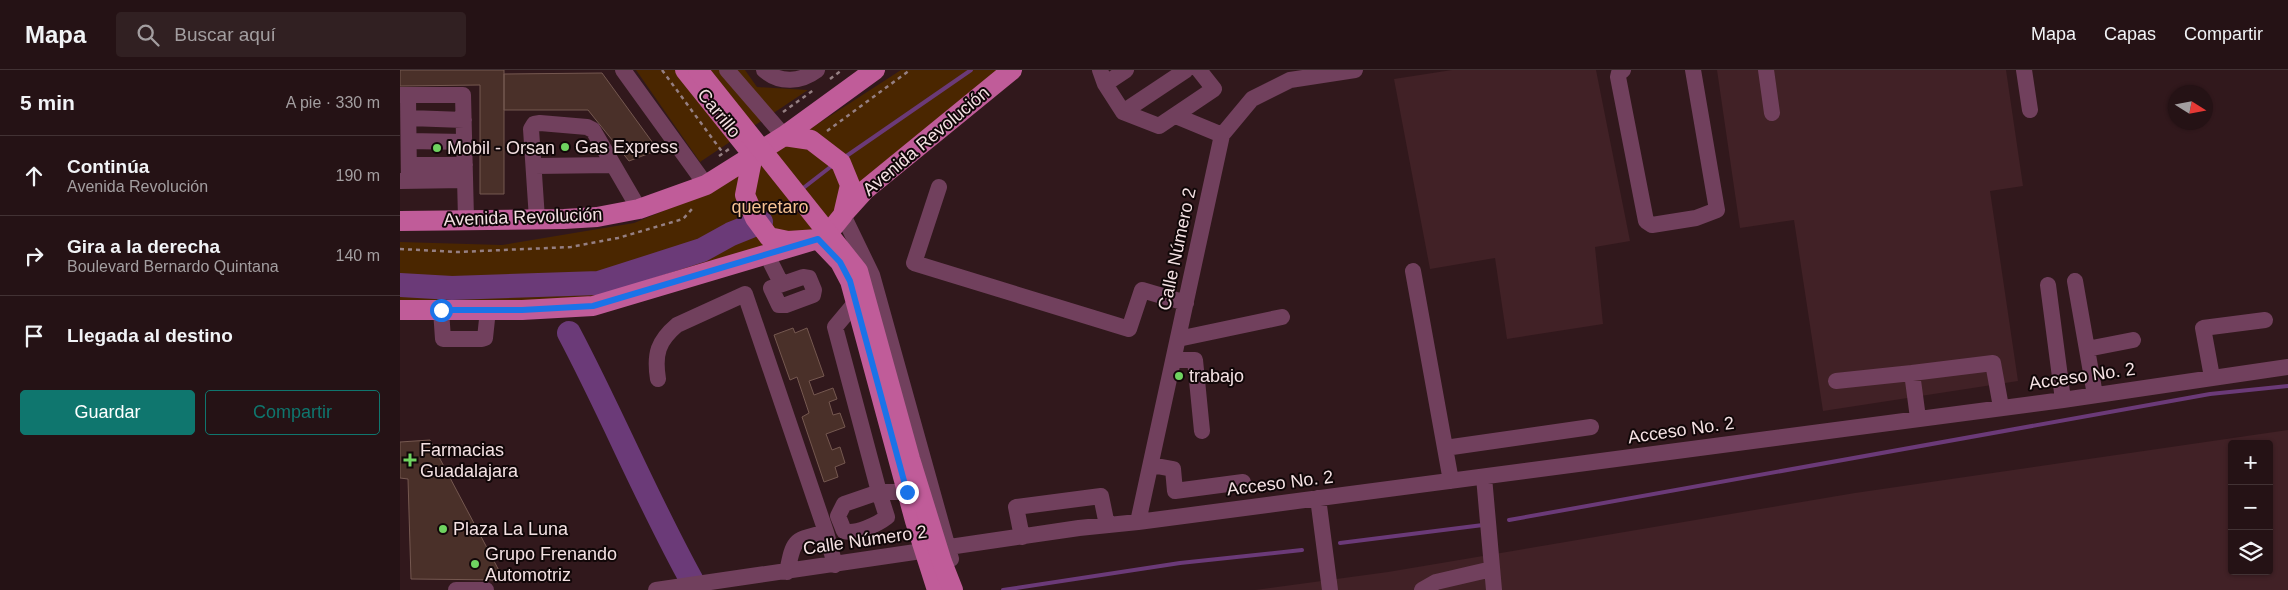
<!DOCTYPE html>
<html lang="es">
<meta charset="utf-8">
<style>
:root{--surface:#251215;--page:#312022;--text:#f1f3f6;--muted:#a39ea0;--line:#423234;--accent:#0f766e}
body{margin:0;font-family:Helvetica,sans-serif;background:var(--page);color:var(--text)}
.controls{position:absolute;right:15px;bottom:15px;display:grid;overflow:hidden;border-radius:5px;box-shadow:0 1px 4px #0004}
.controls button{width:45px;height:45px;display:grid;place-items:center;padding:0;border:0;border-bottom:1px solid var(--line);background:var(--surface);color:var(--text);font:25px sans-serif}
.compass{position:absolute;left:1768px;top:15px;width:45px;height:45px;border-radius:50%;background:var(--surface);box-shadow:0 1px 4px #0004;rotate:101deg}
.stop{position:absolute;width:15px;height:15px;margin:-11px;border:4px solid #1a73e8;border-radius:50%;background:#fff}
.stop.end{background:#1a73e8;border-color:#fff;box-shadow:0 1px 5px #0008}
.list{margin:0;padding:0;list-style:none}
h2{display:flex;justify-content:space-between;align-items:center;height:65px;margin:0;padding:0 20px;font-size:21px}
h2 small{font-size:16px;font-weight:400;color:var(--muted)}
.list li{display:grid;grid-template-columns:32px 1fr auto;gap:15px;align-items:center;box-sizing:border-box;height:80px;padding:0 20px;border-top:1px solid var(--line)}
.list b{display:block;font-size:19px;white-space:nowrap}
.list p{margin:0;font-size:16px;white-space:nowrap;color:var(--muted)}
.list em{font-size:16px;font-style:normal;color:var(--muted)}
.actions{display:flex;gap:10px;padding:15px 20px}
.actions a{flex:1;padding:11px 0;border:1px solid var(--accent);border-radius:5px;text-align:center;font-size:18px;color:var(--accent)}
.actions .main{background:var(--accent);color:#fff}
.icon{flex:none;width:28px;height:28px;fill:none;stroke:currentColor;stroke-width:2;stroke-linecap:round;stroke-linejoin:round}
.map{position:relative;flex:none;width:1888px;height:520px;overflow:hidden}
header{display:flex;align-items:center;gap:30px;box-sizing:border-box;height:70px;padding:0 25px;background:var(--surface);border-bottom:1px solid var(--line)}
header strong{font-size:24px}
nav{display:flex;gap:28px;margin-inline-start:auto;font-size:18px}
.search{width:350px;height:45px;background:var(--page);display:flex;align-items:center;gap:12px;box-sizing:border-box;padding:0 18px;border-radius:5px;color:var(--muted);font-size:19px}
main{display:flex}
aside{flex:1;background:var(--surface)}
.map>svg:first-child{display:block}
</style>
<header>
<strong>Mapa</strong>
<div class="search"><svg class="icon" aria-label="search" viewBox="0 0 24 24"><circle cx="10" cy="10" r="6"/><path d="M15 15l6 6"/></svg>Buscar aquí</div>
<nav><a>Mapa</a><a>Capas</a><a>Compartir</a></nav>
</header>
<main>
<aside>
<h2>5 min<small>A pie · 330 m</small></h2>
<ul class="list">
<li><svg class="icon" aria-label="ahead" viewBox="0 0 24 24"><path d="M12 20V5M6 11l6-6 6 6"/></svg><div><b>Continúa</b><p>Avenida Revolución</p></div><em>190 m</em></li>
<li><svg class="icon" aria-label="right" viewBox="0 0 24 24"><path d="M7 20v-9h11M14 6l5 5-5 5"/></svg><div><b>Gira a la derecha</b><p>Boulevard Bernardo Quintana</p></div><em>140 m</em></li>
<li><svg class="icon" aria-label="arrive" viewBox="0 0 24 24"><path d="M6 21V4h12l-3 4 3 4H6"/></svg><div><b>Llegada al destino</b></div></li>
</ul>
<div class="actions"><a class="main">Guardar</a><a>Compartir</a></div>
</aside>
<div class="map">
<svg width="1888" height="520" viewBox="0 0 1888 520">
<rect width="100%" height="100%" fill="#31181c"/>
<path fill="#412126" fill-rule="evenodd" d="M1052,0H1196L1230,171L1195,177L1203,254L1107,269L1095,188L1030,199L994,9Z
M1317,0H1606L1623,116L1590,121L1618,311L1423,341L1394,150L1340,158Z
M1888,360V520H855L988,502L1455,423ZM1832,374H1869V501H1832Z"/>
<path fill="#4a2600" d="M236,0H345L357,17L408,20L300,92Z
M501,0H620L388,178L220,236L0,244V172L102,175L234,153L317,119Z"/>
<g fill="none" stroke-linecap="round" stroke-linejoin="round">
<path stroke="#6b3a78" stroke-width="4" d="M445,87L571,0
M402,119L433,95
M1109,450L1810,324L1888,316
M940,473L1083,455
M603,520L780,493L902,480"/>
<path stroke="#6b3a78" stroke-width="24" d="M0,215L52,218L199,213L302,180L331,164L361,152
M169,263C214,348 250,437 297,520"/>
</g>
<path fill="#4a3029" stroke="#755850" d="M0,0H104V124H80V15L0,16Z
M202,3L258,80L229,91L188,40H104V4Z
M393,258L395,263L407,258L424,306L409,311L414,325L433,318L437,329L429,332L433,345L440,343L445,357L426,364L432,380L440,377L445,393L435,397L438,407L424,412L402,347L409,343L397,307L390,310L374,265Z
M30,370L104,510L11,509L8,409L0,408V372Z"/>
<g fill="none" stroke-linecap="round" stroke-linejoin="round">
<path stroke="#957f82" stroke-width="2.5" stroke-dasharray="4 4" stroke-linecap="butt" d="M262,0L323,83
M430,9L442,0
M383,42L415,19
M427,61L510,0
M319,86L329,79
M0,179L58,182L171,177L218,168L283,149L292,139"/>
<path stroke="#71405d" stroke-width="16" d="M223,0L306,115
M327,0L384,66
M364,0C380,14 401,12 417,0
M700,0L705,14L723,42L759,56L814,19L799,0
M1223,0L1219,3L1218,7L1246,151L1252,155L1296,148L1317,140L1293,0
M1366,0L1372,43
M1624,0L1630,40
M705,14L726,0
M0,25H63L66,149
M8,25L9,111
M723,42L786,0
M776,46L822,65
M9,48L64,50
M9,71L64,72
M9,95H65
M134,96L213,95
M0,111L65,110
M539,117L514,193L729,259L742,220L786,233
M443,145L472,205L551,489
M137,149L131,59L134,54L140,53L187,57L193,60L239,139
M367,185L381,213
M1013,201L1051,411
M403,207L409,208L414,220L413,225L386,235H379L371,218Z
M1675,211L1695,325
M1648,215L1663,330
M456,232L435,257L479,422H507
M41,240L43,269H82L85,268L88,240
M778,269L882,247
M1687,279L1733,270
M774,290H795L802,361
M1812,307L1803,258L1865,250
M258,309C254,284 258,271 277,255L345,224L426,462C393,471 394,468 387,502
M1436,311L1512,303
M1518,348L1512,303L1593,293L1601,337
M1045,378L1191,357
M751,395L773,399L775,421L843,412
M1084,407L1094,520
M479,422L487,447C478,454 455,465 444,461L438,446L444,434Z
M918,428L930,520
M738,452L822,65L852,29L890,10L955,0
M426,462L435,495
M622,467L616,437L701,426L707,455
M56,520H86
M256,520L679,458L738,452L1663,330L1888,297
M1022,520L1036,512L1092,499"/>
<path stroke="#c05c99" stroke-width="20" d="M285,0L353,85
M353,85L345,125L355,148L369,167L388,171L418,169L430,161L443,145L450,115L441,93L411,70L384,66
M446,141L465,120L612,0
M0,151L164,149L197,147L239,139L306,115L384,66L475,0
M418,169L440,192L450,211L515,451L537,520
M0,240H122L193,236L418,169"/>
<path stroke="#c05c99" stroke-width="20" d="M298,0L458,201L510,389L542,492L553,520"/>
</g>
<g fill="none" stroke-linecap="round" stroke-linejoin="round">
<path stroke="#1a73e8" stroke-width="6" d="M41,240H122L193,236L418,169L440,192L450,211L507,422"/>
</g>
<g fill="#6fd360" stroke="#110708" stroke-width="2">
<circle cx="165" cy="77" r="5"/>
<circle cx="37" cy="78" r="5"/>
<circle cx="779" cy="306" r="5"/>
<path d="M7.5 382.5h5v5h5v5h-5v5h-5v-5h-5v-5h5z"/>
<circle cx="43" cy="459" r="5"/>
<circle cx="75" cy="494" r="5"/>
</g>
<g text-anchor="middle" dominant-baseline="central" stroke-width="4" stroke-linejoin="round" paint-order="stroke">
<g font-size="18" fill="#f4e1e3" stroke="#110708">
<text transform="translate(319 43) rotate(51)">Carrillo</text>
<text transform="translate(526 71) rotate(-40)">Avenida Revolución</text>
<text transform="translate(123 147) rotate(-2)">Avenida Revolución</text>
<text transform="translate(777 179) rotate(-78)">Calle Número 2</text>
<text transform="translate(1682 306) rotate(-8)">Acceso No. 2</text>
<text transform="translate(1281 360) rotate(-8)">Acceso No. 2</text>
<text transform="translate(880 413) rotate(-7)">Acceso No. 2</text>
<text transform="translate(465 470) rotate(-8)">Calle Número 2</text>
</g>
<g font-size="18" fill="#f4e1e3" stroke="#110708" text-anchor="start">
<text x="175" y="77">Gas Express</text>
<text x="47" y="78">Mobil - Orsan</text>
<text x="789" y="306">trabajo</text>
<text x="20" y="380">Farmacias<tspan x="20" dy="21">Guadalajara</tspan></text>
<text x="53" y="459">Plaza La Luna</text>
<text x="85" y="484">Grupo Frenando<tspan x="85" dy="21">Automotriz</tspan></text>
</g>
<g font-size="18" fill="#f5c192" stroke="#110708">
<text x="370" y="137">queretaro</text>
</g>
</g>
</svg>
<div class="controls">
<button>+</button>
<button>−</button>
<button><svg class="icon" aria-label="layers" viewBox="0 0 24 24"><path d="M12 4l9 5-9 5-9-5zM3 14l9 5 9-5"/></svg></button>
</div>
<svg class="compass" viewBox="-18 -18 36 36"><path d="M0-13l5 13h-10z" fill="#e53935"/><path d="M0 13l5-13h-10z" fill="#a39ea0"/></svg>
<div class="stop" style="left:41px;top:240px"></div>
<div class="stop end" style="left:507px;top:422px"></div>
</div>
</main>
